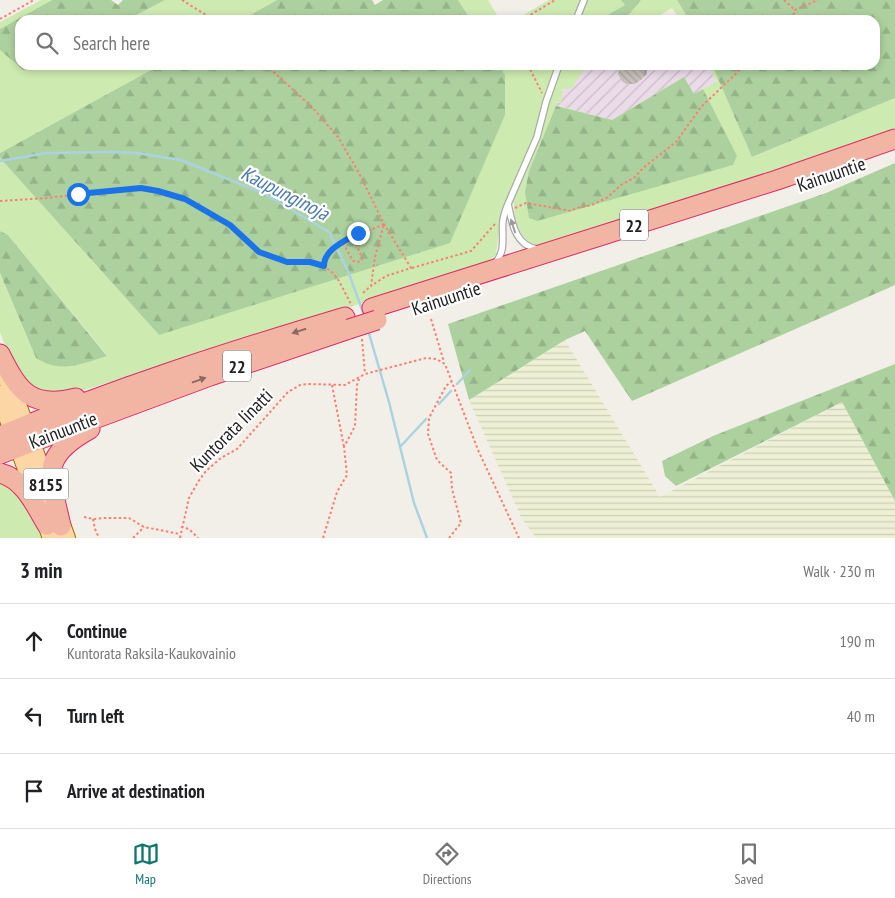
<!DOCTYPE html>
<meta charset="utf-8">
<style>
:root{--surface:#fff;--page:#f6f6f6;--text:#202124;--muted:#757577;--line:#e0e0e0;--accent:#0f766e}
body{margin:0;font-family:"PT Sans Narrow",sans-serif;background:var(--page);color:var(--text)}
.stop{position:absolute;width:15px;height:15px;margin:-11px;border:4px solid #1a73e8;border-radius:50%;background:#fff}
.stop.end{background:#1a73e8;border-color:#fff;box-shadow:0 1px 5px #0008}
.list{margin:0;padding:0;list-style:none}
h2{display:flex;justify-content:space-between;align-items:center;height:65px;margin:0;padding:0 20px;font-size:21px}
h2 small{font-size:16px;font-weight:400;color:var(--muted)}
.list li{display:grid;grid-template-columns:32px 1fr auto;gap:15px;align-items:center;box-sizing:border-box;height:75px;padding:0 20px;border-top:1px solid var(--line)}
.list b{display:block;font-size:19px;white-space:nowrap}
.list p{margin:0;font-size:16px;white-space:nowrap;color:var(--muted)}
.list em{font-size:16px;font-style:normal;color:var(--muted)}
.icon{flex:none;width:28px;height:28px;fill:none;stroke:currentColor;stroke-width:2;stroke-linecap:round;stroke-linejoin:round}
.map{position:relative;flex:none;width:895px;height:538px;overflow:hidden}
.search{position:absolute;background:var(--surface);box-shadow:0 2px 8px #0003;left:15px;right:15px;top:15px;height:55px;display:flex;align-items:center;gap:12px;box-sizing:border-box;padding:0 18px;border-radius:15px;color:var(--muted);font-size:19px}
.sheet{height:290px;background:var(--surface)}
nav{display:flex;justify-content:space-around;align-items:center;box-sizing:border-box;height:70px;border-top:1px solid var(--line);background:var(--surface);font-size:14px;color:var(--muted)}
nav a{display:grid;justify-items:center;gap:2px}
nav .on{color:var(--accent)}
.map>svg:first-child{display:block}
</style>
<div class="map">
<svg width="895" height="538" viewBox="0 0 895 538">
<defs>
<pattern id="industrial-furrows" width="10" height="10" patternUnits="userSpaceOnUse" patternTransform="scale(1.25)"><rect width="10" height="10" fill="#ebdbe8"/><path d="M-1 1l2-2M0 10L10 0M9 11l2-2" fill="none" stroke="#c9bcc7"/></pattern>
<pattern id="farmland-rules" width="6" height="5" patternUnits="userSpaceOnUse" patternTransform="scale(1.25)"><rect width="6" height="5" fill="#eef0d5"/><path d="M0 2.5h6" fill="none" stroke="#ccceb7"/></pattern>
<pattern id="forest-firs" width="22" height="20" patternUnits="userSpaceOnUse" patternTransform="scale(1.25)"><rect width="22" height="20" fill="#add19e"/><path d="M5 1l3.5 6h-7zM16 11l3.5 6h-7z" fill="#95b388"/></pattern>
<pattern id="building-back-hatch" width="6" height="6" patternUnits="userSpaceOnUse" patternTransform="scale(1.25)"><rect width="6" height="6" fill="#c7bfb8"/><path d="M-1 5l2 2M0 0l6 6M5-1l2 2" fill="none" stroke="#aba49e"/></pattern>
<filter id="shadow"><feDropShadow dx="4.5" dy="-4.5" stdDeviation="0" flood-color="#0004"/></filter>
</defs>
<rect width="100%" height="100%" fill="#f2efe9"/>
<path fill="url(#industrial-furrows)" d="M571,65H707L717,81L694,94L684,77L580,139L548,128L557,102L560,103L563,89Z"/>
<path fill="url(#farmland-rules)" d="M565,340L660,497L842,402L895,501V538H536L521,517L469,400Z"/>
<path fill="#cdebb0" d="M41,0H52L0,29V22Z
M165,0H277L241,20H127Z
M458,0H488L500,20H471Z
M549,0H677L689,20H680L672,8L652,20H515Z
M0,50L23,70L42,65H160L0,153Z
M499,65H587L572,88L563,89L561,103L557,102L556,105L612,120L684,77L694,94L717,81L707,65H712L752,157L895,98V131L857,145L551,245C547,245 542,246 538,245C520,242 513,218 514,203L505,201L501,216L496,254L492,259L465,271L75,393H34L10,359L0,332V273L36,358L107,355L8,235L0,231V158L159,335L505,75Z
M0,478L29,505L42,538H0Z"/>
<path fill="url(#forest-firs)" d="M52,0H111L118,5L123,0H165L127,20H20V65H42L23,70L0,50V29Z
M277,0H372L375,5L383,0H458L471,20H241Z
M621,0H641L624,20H599L625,5Z
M677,0H895V98L752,157L712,65H875V20H689Z
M160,65H499L505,75V115L450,243L159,335L0,158V153Z
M684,77L694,94L703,89L737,156L733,165L537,221L529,218L525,192L529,171L556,106L612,120Z
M895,163V285L632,401L585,331L565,340L469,400L448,324L826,193Z
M0,231L8,235L107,356C81,364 61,374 36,358L0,273Z
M895,364V501L842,402L676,486L665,476L662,461L713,436Z"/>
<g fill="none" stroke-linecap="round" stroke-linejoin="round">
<path stroke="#aad3df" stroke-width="2.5" d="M0,161L46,153L114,152L137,153L181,160L265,194L329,232L348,271L364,315
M368,330L389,402L414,503L427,538
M457,384L470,370
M439,404L451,391
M400,447L426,419"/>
</g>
<path fill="url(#building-back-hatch)" filter="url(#shadow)" d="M620,65H642L644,70L642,79L635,84H626L622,81L618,74Z"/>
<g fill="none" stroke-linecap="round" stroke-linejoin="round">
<defs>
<path id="service" d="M576,20L584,0
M508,204L537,137L546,102L559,65
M495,263C507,250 501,235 503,220C504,214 506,209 508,204C512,223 515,245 537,249"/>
<path id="primary" d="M5,372L66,538
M0,395L52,538"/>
<path id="trunk" d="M372,308L777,180L895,139
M0,354C19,392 31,409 76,398
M0,436C113,389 228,352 345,317
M0,454L210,376L349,329
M0,473C24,479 35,505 47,525
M61,526C50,475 38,458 90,429"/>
</defs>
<use href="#service" stroke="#a9a9a9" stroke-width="8"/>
<use href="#primary" stroke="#a06b00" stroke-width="20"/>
<use href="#trunk" stroke="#dc2a67" stroke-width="21"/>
<path stroke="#fa8072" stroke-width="2" stroke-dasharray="2.5 2.5" stroke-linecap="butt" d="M182,0L214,20
M784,0L795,10
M0,19L34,0
M522,20L555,0
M792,20L795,10L818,0
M266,65L312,107L338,137L359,173L384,224L411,268L386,276L371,286
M528,65L542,93
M0,201L47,198L127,189L141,188L158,191L185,199L230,225L259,252L287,262H310L324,266L333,273L339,281L352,306
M515,208L526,203L571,211L576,208L592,205L608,197L621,185L635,177L643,168L676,142L701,107L745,65
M343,243L353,261L358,262L362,260C361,250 353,245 357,235
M324,266V259C337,239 364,234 384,224
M412,268L471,251L495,224
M363,293L371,286L375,257L384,224
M431,319L444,362
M362,339L365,374
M332,385L344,447
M84,517L93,519L104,518H129L144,527L180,534
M93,519L95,529L99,538
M181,527L189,529L198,538
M133,538L144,527
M180,538L189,498L198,482L206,471L221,458L237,449L288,392L300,385L308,384L345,385L365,374L426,358L436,359L445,364L478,450L519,538
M323,538L337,492L347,475L344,447L355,426L357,385L360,376
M449,538L461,523L452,489L451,473L437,460L428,434L429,418L446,386L451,382"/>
<use href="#service" stroke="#fff" stroke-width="5.5"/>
<use href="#primary" stroke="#fcd6a4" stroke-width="18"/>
<use href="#trunk" stroke="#f2b4a3" stroke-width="19"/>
<defs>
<path id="trunk-bridge" d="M349,329L377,320"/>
</defs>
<use href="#trunk-bridge" stroke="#dc2a67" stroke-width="21" stroke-linecap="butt"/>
<use href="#trunk-bridge" stroke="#f2b4a3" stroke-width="19"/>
</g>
<defs><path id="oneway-solid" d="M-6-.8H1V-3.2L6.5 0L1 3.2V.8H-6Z" transform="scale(1.25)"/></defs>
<use fill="#9c9c9c" href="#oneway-solid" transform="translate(513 226) rotate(-108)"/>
<g fill="#8a6b62">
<use href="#oneway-solid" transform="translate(299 331) rotate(163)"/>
<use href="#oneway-solid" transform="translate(199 380) rotate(-20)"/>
</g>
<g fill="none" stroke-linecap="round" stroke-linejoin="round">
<path stroke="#1a73e8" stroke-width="6" d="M78,194L141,188L158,191L185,199L230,225L259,252L287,262H310L324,266C324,249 345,241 358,233"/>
</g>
<g text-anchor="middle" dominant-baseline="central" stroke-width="4.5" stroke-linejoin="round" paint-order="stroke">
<g fill="#fff" stroke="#646464" stroke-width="1">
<rect x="620" y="209.5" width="28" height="31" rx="4"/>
<rect x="223" y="350.5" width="28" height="31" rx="4"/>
<rect x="23.5" y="468.5" width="45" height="31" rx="4"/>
</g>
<g font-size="18" font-weight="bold" fill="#222">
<text x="634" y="225">22</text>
<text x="237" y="366">22</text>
<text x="46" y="484">8155</text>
</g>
<g font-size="19" fill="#222" stroke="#fff">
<text transform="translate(831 174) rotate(-19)">Kainuuntie</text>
<text transform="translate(446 298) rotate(-18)">Kainuuntie</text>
<text transform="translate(63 430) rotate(-21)">Kainuuntie</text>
<text transform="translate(231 430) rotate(-45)">Kuntorata Iinatti</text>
</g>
<g font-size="20" font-style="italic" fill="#4a7aab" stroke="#fff">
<text transform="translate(285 193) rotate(27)">Kaupunginoja</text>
</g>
</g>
</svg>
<div class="stop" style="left:78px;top:194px"></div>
<div class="stop end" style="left:358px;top:233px"></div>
<div class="search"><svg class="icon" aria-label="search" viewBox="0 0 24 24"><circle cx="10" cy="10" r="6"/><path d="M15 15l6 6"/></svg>Search here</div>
</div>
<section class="sheet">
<h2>3 min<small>Walk · 230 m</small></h2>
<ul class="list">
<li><svg class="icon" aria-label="ahead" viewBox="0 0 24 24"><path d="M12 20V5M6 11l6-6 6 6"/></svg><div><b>Continue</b><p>Kuntorata Raksila-Kaukovainio</p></div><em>190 m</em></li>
<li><svg class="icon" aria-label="left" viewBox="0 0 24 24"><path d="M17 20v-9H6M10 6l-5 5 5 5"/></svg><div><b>Turn left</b></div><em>40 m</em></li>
<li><svg class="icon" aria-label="arrive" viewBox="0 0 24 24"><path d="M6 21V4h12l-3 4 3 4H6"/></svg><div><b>Arrive at destination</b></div></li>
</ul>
</section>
<nav>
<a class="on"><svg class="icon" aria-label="map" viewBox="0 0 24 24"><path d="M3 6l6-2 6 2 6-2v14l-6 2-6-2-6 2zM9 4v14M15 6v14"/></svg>Map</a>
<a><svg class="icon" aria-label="directions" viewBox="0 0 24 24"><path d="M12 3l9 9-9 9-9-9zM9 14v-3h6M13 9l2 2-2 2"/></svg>Directions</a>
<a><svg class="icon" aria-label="saved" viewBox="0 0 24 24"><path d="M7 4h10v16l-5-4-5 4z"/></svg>Saved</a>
</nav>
